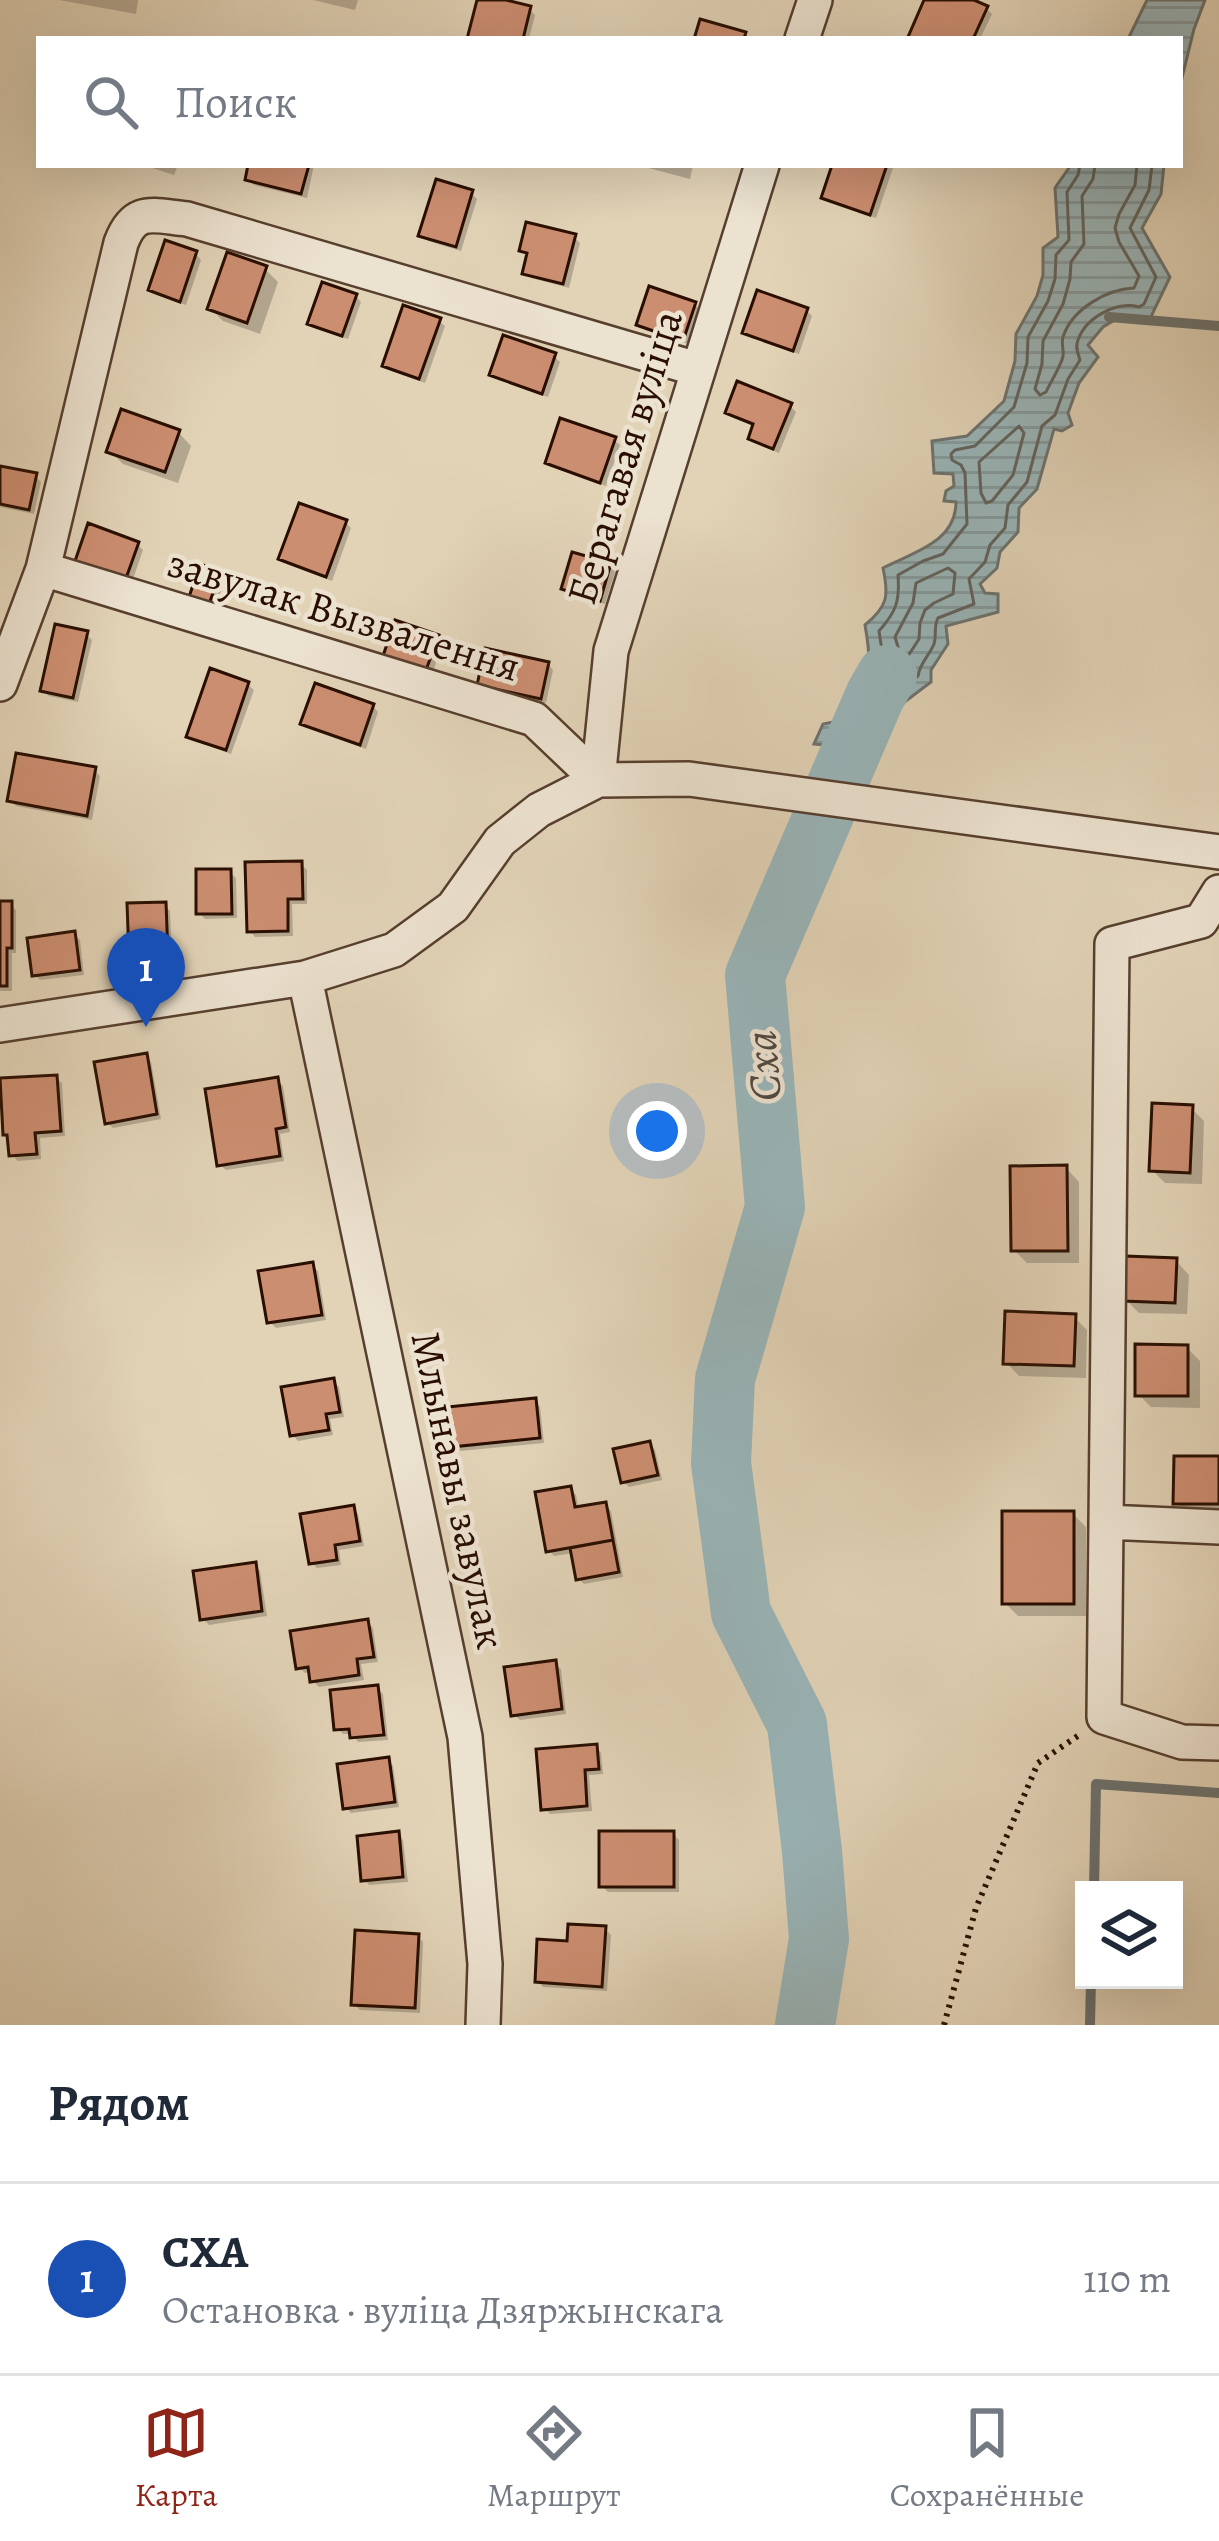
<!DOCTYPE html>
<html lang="ru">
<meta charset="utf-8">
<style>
:root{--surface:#fff;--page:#f2f2f3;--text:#1f2937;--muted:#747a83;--line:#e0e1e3;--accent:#8f2418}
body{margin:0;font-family:Alegreya,serif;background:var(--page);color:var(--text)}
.controls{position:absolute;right:36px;bottom:36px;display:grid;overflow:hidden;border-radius:0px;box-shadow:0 12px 48px #0002}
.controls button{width:108px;height:108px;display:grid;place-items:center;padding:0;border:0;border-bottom:3px solid var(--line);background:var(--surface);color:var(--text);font:60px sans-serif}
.you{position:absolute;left:657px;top:1131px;width:42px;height:42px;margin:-30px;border:9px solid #fff;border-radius:50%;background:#1a73e8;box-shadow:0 0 0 18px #1a73e833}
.badge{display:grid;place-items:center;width:78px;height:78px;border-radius:50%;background:var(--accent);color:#fff;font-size:39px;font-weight:700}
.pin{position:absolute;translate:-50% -99px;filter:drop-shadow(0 3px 6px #0008)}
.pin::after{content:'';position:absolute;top:63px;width:42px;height:36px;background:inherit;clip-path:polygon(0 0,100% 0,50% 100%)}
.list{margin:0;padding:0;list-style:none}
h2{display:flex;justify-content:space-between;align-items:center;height:156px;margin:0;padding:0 48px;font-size:51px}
h2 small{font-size:39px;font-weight:400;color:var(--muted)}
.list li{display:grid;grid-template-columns:78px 1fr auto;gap:36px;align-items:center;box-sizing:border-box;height:192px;padding:0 48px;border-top:3px solid var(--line)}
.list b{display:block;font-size:45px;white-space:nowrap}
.list p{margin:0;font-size:39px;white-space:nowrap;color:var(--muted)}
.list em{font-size:39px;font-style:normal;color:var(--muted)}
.icon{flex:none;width:66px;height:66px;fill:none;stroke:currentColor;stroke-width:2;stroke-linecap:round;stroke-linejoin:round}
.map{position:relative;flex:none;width:1219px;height:2025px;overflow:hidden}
.search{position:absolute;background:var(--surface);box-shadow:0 12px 48px #0002;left:36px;right:36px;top:36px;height:132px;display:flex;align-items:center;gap:30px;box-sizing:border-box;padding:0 42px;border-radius:0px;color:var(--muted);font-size:45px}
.sheet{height:348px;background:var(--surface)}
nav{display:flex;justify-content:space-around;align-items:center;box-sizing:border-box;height:168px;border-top:3px solid var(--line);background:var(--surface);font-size:33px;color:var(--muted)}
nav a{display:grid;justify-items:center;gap:6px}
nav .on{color:var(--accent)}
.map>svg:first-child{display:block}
</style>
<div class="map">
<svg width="1219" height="2025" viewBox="0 0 1219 2025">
<defs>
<pattern id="water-rules" width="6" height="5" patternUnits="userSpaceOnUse" patternTransform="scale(3)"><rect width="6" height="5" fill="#99b5b9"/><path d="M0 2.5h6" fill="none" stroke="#849a9d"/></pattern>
</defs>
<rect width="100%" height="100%" fill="#e2d3b7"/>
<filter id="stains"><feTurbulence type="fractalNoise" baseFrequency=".00167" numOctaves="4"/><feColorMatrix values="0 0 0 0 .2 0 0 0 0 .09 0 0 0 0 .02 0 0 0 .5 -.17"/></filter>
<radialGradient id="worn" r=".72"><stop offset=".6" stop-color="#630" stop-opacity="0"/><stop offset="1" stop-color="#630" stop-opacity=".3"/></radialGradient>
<path fill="url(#water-rules)" stroke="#6c726f" stroke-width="3" d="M1147,0H1205L1194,29L1180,86V39H1128Z
M1071,165H1164L1161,194L1142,228L1170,277L1148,323L1123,315L1103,327L1088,345L1098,357L1079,383L1068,413L1072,425L1062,431L1054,429L1037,489L1019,508L1018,532L1000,552L997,568L980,584L985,593L998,594V612L946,626L948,644L931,670V682L878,722L866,749L814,744L823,724L853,718C870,676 873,670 865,625C888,606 889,596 883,568C914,552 956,542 956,502L944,501L946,491L954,486L953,474L934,473L932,441L967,436L1004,401L1015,361L1016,334L1037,296L1043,275V248L1058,237L1055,188Z"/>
<path fill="#0003" d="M59,0H138L136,14Z
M313,0H358L355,10Z
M480,0H495L529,9L535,15L529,39H470Z
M927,0H967L986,8L992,14L980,39H914Z
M143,165H178L174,175Z
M252,165H314L307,198L254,185L248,179Z
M637,165H693L690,179Z
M835,165H894L876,218L830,202L824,197Z
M471,193L477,199L461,251L428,241L422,235Z
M574,237L580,243L569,288L531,278L525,273L529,257L523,250Z
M196,254L201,260L186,305L157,295L151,289Z
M265,269L278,282L260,334L223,321L210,308Z
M356,296L361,302L348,339L316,329L310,323Z
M695,304L700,310L689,344L645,330L640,324Z
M806,310L812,316L799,354L751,338L746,332Z
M439,321L445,326L425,383L391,371L385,365Z
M554,356L560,362L548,397L498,380L492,375Z
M790,406L796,412L779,453L757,444L751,438L755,427L734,418L728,412Z
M178,432L191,446L178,483L123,464L110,451Z
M614,440L620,445L606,486L554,468L548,463Z
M0,469L35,476L41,482L34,514L0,507Z
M345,522L351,528L332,581L287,564L282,558Z
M137,544L143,550L131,585L83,569Z
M609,566L615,572L605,604L570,594L564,588Z
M219,574L225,580L215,608L192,596Z
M86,634L92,640L78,702L49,696L43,690Z
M437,638L443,644L432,674L386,655Z
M548,664L553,670L546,703L486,690L481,684Z
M248,685L254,690L231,754L195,741L190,736Z
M373,706L378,712L366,749L310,729L304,723Z
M94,770L100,776L92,820L16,806L10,800Z
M301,864L307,870V904H292L293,936L255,937L250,931Z
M230,872L236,878L237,918L205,919L199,913Z
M0,904H10L16,910V953H12V991H0Z
M164,905L170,911L172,960L137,961L132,956Z
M74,935L80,940L84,975L40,980L35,975Z
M146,1056L151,1062L161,1119L113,1128L107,1122Z
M56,1078L62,1083L65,1136L40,1138L41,1159L18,1161L12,1155Z
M277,1081L283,1086L290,1132L280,1134L284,1161L226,1170L220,1165Z
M1191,1108L1204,1121L1202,1184L1165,1183L1152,1170Z
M1066,1168L1079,1182V1263H1027L1014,1250Z
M1176,1261L1189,1275L1187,1314L1139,1313L1126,1300Z
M312,1266L318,1271L326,1320L276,1328L270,1322Z
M1074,1317L1087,1330L1086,1378L1019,1376L1006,1362Z
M1187,1348L1200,1361V1408L1151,1407L1138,1394Z
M333,1381L339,1387L344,1417L330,1419L333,1435L298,1441L293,1435Z
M535,1401L540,1407L544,1443L460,1451L454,1445Z
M649,1444L655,1450L662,1480L629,1487L624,1482Z
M1219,1459V1516L1189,1515L1176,1502Z
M570,1489L576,1495L579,1510L605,1505L611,1511L623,1577L584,1584L579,1579L574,1553L554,1556L549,1550Z
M353,1508L358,1514L364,1546L339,1550L341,1565L317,1568L312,1563Z
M1073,1514L1086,1527V1616H1018L1005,1603Z
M255,1565L260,1571L267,1616L209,1625L203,1619Z
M367,1622L373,1628L378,1662L361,1664L364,1680L319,1687L313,1681L311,1672L305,1673L299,1667Z
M555,1664L561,1669L566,1714L520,1720L514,1715Z
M377,1688L383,1694L388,1740L358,1742L352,1734H343L337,1728Z
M596,1747L601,1753L603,1774L589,1775L592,1811L550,1814L544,1808Z
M388,1760L393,1766L399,1807L351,1813L346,1807Z
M398,1834L403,1840L408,1882L369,1885L364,1879Z
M673,1834L679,1840V1892H608L602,1886Z
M605,1929L611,1935L607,1991L543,1987L538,1981L570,1944Z
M417,1936L423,1942L420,2013L360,2010L354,2004Z"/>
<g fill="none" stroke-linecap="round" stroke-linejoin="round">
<path stroke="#61625d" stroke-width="3" d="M1080,165L1078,175L1067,192L1069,240L1056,255L1055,279L1048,301L1028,337L1027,363L1014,407L975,446L955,450L951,454L952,460L961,465L965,473L967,524L943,554L923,561L898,575C900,601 896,612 879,631L884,664L875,696L879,702L885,701L918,676C920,663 929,656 934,644C937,635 933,628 938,618L974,604L969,579L985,562L990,545L1005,528L1008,505L1027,482L1042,426L1055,415L1068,379L1080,360C1078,354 1075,347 1078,340C1086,317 1117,301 1139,307L1144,304L1156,277L1130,228L1149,190L1152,165
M1095,165L1093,179L1082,196L1084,244L1071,262L1070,279L1063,304L1043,341L1042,364L1035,389L1040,395L1046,392C1050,383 1062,364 1063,356C1064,350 1061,343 1063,337C1072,309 1107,289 1134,288L1139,276L1119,242L1115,228L1119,214L1135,185L1137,165
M1019,426L1024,433L1013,475L992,501L986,503L981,493L979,462Z
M948,568L955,573L953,594L934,603L925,610L920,623L919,639L908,656L901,657L895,637L913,603L916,583Z"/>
<path stroke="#6c726f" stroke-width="10" d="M1109,317L1219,326
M1094,1890L1096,1784L1219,1793
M1090,2025L1091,1980"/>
<path stroke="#99b5b9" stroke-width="60" d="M805,2025L819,1939L812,1851L797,1724L741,1613L721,1463L725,1379L775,1207L755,975L875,696L887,675"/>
</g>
<path fill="#cc8e71" stroke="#290e01" stroke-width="3" d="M477,0H506L531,6L523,39H467Z
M924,0H974L988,6L973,39H913L908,37Z
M700,19L746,32L744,39H694Z
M248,165H309L301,194L245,180Z
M832,165H887L870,215L821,198Z
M436,179L473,190L456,247L418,236Z
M526,222L576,234L563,284L522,274L527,253L519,251Z
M165,240L197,251L180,302L148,290Z
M227,252L267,266L247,323L207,309Z
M322,282L357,294L342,336L307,324Z
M649,286L696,302L683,341L636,325Z
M757,290L808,308L793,351L742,333Z
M403,305L441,318L419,379L382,366Z
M503,335L556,353L542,394L489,375Z
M737,381L792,403L773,449L748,439L753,424L725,413Z
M121,409L180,430L165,472L106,452Z
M560,418L616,437L600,483L545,463Z
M0,466L37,473L29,510L0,504Z
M299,503L347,520L326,577L278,559Z
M88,523L139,542L125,581L74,564Z
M572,552L611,563L600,601L561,589Z
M200,564L221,571L209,604L189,597Z
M395,620L439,635L426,670L383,656Z
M55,624L88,631L73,698L40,691Z
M485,648L549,662L541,699L477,685Z
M210,668L249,682L226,750L186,737Z
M315,683L374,704L360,745L300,724Z
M16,753L96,767L87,816L7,801Z
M302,861L303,899H288V931L247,932L245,862Z
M196,869H231L232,914H196Z
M0,901H12V948H7V986H0Z
M166,902L168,956L129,957L127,903Z
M75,931L80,970L32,976L27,938Z
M147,1053L157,1114L105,1124L94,1062Z
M57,1075L61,1131L35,1133L37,1154L9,1156L7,1135H3L0,1078Z
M278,1077L286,1127L276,1129L280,1156L217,1166L205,1089Z
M1152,1103L1193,1105L1190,1173L1149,1171Z
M1067,1165L1068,1251H1011L1010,1166Z
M1125,1256L1177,1258L1175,1303L1123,1301Z
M313,1262L322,1315L267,1323L258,1271Z
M1005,1311L1076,1314L1074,1366L1003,1364Z
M1135,1344L1188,1345V1396H1135Z
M334,1378L340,1412L326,1414L329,1430L290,1436L281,1387Z
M536,1398L540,1438L451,1447L447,1407Z
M650,1441L658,1475L621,1483L613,1449Z
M1174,1456H1219V1504H1173Z
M571,1486L575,1507L606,1502L613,1540L546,1552L535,1492Z
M354,1505L360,1541L335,1545L337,1560L309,1564L300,1514Z
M1002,1511H1074V1604H1002Z
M613,1540L619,1572L576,1580L570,1548Z
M256,1562L262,1611L200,1620L193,1571Z
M368,1619L374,1657L357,1659L359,1675L310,1682L308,1667L296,1669L290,1631Z
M556,1660L562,1709L511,1716L504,1667Z
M378,1685L384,1735L350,1738L349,1729L334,1730L330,1690Z
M597,1744L599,1769L585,1770L587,1806L541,1810L536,1749Z
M389,1757L395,1802L343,1809L337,1764Z
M399,1831L403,1877L361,1881L357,1836Z
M599,1831H674V1887H599Z
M568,1924L606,1926L602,1987L535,1982L537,1939L567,1941Z
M355,1930L419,1934L415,2008L351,2005Z"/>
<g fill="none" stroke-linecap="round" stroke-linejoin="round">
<defs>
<path id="minor" d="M802,39L815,0
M43,569L534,719L598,780
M0,684L43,569L121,243C135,206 153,216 187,219L697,369
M598,780L611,651L762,165
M1219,892L1201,921L1112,944L1104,1717L1182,1742L1219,1743
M305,978L465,1737L485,1964L483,2025
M0,1025L305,978L394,950L453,907L500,841L539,810L598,780L689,779L1219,852
M1106,1522L1219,1527"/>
</defs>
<use href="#minor" stroke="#573f2e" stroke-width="38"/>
<path stroke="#290e01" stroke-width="6" stroke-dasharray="3 6" stroke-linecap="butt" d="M944,2025L976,1908L1038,1763L1082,1733"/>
<use href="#minor" stroke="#ece2d0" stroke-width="33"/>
</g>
<g text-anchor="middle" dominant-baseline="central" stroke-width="9" stroke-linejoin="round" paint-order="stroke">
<g font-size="42" fill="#290e01" stroke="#ece2d0">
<text transform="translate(624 457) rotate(-73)">Берагавая вуліца</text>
<text transform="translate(344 614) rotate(17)">завулак Вызвалення</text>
<text transform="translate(459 1490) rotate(78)">Млынавы завулак</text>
</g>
<g font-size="45" font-style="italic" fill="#504841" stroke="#ece2d0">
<text transform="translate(763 1066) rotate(-95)">Сха</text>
</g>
</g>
<rect width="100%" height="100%" filter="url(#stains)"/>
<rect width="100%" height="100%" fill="url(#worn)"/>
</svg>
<div class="controls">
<button><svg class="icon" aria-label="layers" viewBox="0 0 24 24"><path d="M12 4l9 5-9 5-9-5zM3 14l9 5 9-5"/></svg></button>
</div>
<div class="you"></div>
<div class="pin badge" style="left:146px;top:1027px;background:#1a4fb4">1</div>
<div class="search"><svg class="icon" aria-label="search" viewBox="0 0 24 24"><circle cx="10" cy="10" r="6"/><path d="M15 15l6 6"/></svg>Поиск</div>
</div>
<section class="sheet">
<h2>Рядом<small></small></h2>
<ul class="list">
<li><span class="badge" style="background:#1a4fb4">1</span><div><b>СХА</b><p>Остановка · вуліца Дзяржынскага</p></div><em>110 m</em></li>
</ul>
</section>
<nav>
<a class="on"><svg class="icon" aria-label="map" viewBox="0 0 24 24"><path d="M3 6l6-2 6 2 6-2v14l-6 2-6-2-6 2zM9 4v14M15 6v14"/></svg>Карта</a>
<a><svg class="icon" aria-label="directions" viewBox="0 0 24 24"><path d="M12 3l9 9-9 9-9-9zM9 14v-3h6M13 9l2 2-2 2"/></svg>Маршрут</a>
<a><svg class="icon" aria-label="saved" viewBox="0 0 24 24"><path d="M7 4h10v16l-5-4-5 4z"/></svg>Сохранённые</a>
</nav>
